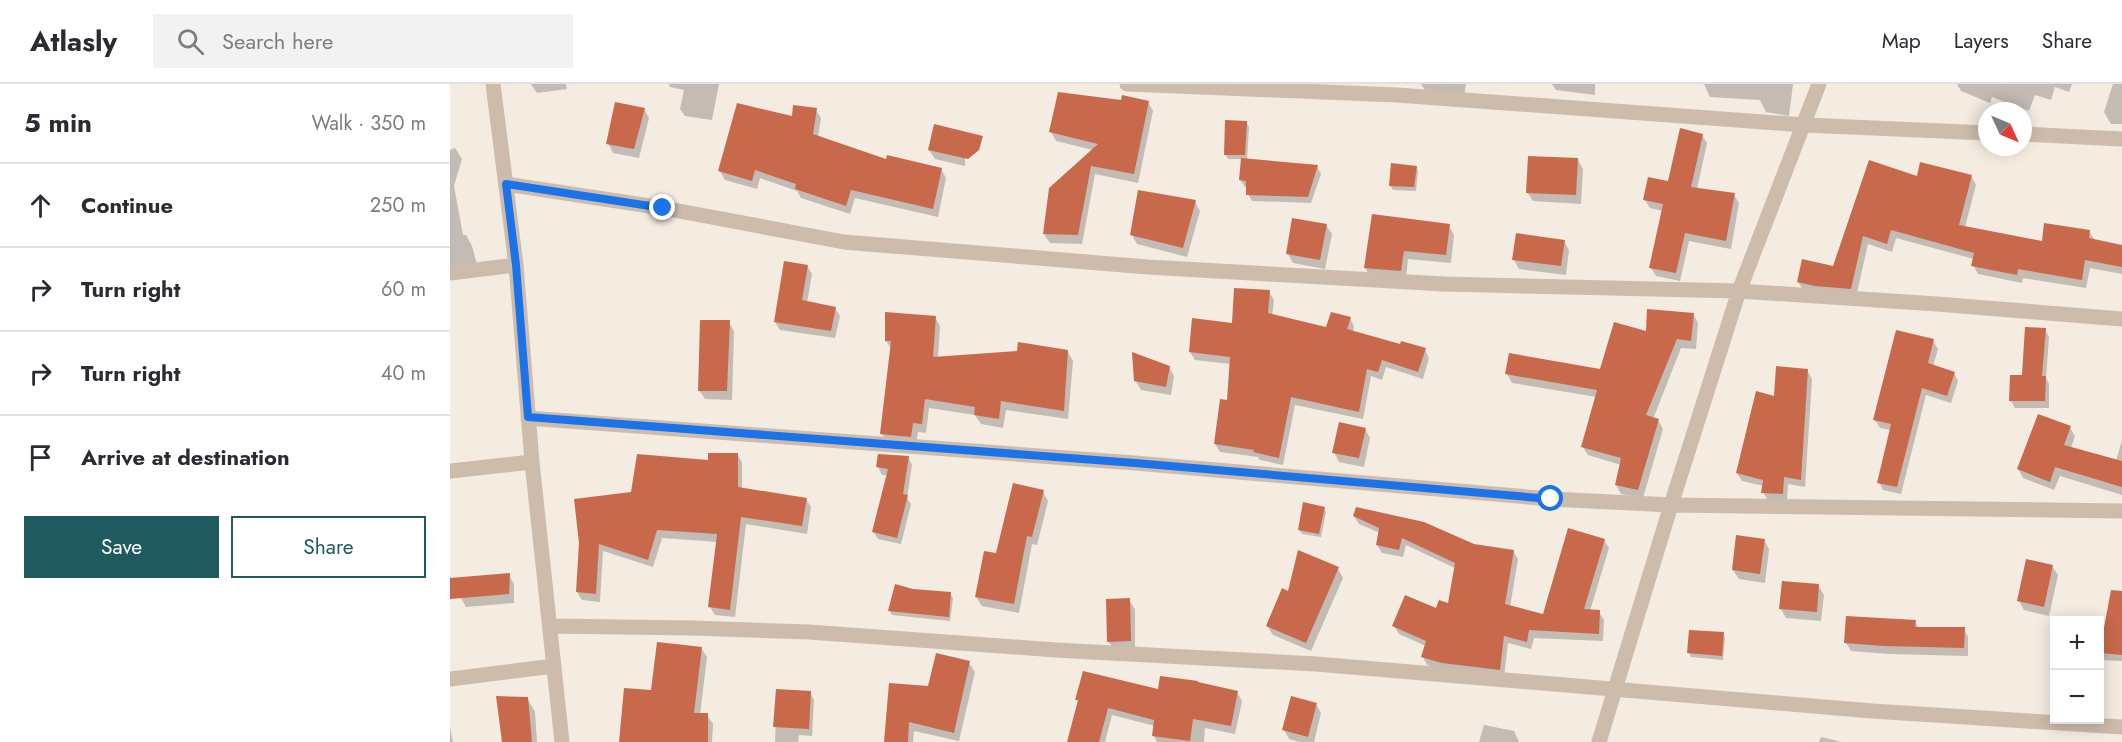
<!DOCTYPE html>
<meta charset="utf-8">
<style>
:root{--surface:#fff;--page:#f2f2f3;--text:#2b2b33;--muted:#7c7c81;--line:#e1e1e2;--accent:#1f5a5e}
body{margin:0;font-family:Jost,sans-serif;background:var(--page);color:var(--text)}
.controls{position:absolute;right:18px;bottom:18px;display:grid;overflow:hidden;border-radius:0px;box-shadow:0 3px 15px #0003}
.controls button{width:54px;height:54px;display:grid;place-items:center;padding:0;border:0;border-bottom:2px solid var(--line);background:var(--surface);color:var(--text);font:30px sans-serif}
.compass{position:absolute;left:1528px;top:18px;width:54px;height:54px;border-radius:50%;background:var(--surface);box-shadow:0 3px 15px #0003;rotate:134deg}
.stop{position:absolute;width:18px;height:18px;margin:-14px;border:4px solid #1a73e8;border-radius:50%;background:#fff}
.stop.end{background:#1a73e8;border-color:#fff;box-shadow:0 2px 6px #0008}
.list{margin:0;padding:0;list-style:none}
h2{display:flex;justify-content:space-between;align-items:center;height:78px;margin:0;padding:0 24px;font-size:26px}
h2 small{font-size:20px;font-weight:400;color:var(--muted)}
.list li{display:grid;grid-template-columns:39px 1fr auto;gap:18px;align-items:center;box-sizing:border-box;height:84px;padding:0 24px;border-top:2px solid var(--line)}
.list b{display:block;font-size:22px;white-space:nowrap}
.list em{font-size:20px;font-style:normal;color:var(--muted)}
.actions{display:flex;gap:12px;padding:18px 24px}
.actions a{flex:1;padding:14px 0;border:2px solid var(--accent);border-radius:0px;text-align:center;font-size:21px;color:var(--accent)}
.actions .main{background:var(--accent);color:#fff}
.icon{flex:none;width:33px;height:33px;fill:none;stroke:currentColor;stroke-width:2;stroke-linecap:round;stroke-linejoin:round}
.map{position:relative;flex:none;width:1672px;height:658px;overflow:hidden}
header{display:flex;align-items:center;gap:36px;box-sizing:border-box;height:84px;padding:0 30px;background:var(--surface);border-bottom:2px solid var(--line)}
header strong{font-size:28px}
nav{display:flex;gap:33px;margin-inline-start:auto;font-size:21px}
.search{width:420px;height:54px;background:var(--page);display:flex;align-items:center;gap:15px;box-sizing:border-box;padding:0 21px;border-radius:0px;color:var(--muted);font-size:22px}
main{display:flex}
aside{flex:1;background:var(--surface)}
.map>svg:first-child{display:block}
</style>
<header>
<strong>Atlasly</strong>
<div class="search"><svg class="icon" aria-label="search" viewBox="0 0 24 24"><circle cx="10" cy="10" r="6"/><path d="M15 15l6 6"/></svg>Search here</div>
<nav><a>Map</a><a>Layers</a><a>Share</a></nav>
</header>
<main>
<aside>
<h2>5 min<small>Walk · 350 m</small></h2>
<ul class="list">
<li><svg class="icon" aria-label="ahead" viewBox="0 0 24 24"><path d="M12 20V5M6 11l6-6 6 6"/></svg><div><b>Continue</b></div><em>250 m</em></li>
<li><svg class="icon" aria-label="right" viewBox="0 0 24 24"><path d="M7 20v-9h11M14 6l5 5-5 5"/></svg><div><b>Turn right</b></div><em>60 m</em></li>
<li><svg class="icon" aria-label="right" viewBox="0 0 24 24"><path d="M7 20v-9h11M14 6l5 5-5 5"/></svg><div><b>Turn right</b></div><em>40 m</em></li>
<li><svg class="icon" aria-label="arrive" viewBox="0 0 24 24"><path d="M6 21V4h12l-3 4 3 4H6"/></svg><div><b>Arrive at destination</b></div></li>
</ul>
<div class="actions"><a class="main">Save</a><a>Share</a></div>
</aside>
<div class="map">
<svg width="1672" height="658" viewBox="0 0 1672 658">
<rect width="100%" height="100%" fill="#f4ebe1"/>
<path fill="#0003" d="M81,0H116L117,5L87,9Z
M219,0H269L262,36L235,32L230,25L234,6L220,3Z
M971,0H1016L1014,12L975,6Z
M1102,0H1145V11L1106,6Z
M1254,0H1343L1339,32L1316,28L1310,16L1260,13Z
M1507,0H1622L1619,8L1605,3L1601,16L1585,11L1579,27L1542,13L1540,19L1511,7Z
M1663,0H1672V40H1661L1654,28Z
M672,17L698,18L703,27L688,99L645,90L632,160L600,159L594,150L643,66L606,57L601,48Z
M194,25L199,34L189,74L163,69L158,59Z
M366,26L371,34L368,53L438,77L491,85L496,94L488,133L405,114L400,130L351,114L347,107L310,94L307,105L275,96L270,87L343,34Z
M796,38L799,43L797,76L867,83L871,90L861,119L802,117L798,110V103H795L790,96L793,75H778L775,70Z
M1252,51L1257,59L1247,105L1284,111L1289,119L1281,165L1239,157L1230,197L1206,192L1201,184L1213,127L1200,124L1195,116L1219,99Z
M515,57V82L485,75L479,66Z
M5,64L12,75L4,102L13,151H16L22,162L28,184L0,186V66Z
M1128,76L1133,85L1131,120L1083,117L1077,108Z
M1420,78L1468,94L1521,92L1526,101L1515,143L1593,159L1639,147L1645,157L1672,162V190L1640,184L1636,204L1573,194L1572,199L1528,190L1523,181L1524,175L1446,154L1442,168L1418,160L1406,213L1354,207L1348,198L1384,184Z
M966,83L968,87L966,107L943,106L940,101Z
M745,118L750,127L737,173L687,160L682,151Z
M876,141L882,150L875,185L843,179L838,170Z
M999,142L1004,151L1001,179L958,175L956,196L921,193L915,184Z
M1114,157L1119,166L1116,191L1069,185L1064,176Z
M357,182L362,190L357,219L385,224L390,232L385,254L330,246L325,238Z
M819,208L824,216L822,232L877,245L900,234L904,242L903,248L951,261L975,266L979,274L973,295L936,283L932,296L921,292L913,335L845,321L833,381L810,376L808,373L770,368L765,360L779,317L781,280L745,276L740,268L783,241Z
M437,230L485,233L490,242L488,274L618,268L623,277L618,335L556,326L553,344L531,340L525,331L479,324L476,349L468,348L466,361L437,359L432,350L442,266L436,257Z
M1243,230L1248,239L1246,265L1231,264L1203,335L1208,336L1213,345L1193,414L1171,410L1166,401L1171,381L1138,371L1132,362L1147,313L1062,299L1057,290L1151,287L1197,249Z
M279,238L284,247L282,316L255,315L249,306Z
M1595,246L1599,253L1596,294L1599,300V324H1565L1561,317Z
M1483,257L1488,265L1483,282L1504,289L1508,297L1501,319L1476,311L1451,410L1433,406L1429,398L1441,346L1430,344L1425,336Z
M719,283L724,292L721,311L691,306L685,296Z
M1357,286L1362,295L1355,403L1338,400L1337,418L1318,417L1313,408L1314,402L1292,397L1287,389L1326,313Z
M1620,344L1625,352L1621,364L1666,377L1672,356V411L1610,392L1604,406L1573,394L1568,385Z
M915,345L920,354L914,383L889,378L884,368Z
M287,370L292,378V405L356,415L361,423L357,450L296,440L285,533L265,531L260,523L268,458L212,454L203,483L153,467L150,518L132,516L127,508L131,459L182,409L259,378Z
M458,373L462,381L457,414L461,420L451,460L428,455L423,447L438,391H432L428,383Z
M593,408L598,417L587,461L582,460L569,529L532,522L526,513L547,471Z
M874,424L876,428L871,453L852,450L849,445Z
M904,432L1024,462L1063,467L1068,475L1060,523L1094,532L1154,456L1159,464L1140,527L1149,528L1154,536L1153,557L1084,554L1081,565L1058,559L1054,593L998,587L977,581L973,573L976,562L949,550L944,542L1000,520L1005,484L956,461L953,473L932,469L927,461L930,449L909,440Z
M1314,456L1319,465L1315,499L1289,495L1283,486Z
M1602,482L1608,491L1599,532L1574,526L1569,517Z
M888,485L893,494L861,567L823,551L817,542Z
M59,491L64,500V519L16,523L11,514Z
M1368,501L1374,511L1371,537L1336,534L1331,525Z
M463,506L500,509L503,514L500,537L442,531L440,527Z
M679,516L685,525V566H664L658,557Z
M1672,517V577L1650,576V550H1654Z
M1465,538L1469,544L1514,545L1518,553V572L1439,570L1401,567L1396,559Z
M1273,550L1275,554L1273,576L1241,573L1239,569Z
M251,564L257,573L250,631H257L263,640L262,658H171L202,607Z
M519,579L525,588L509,657L464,647L463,658H435L480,603Z
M327,606L360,608L364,616L362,652L349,651L348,658H325Z
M709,607L787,608L792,617L785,650L755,644L754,658H707L704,652L705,642L662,631L655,658H619L629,619L627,615Z
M77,614L85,628L87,658H53Z
M866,620L871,629L864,658H850L839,655L834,646Z
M1034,641L1064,647L1069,658H1029Z
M0,643L3,658H0Z
M1371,653L1392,658H1369Z"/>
<path fill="#c8694b" d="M608,8L671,16L672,11L699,17L684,90L641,82L628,151L593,150L599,104L648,60L599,48Z
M165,18L195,24L184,65L156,60Z
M287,19L342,32L343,21L367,24L363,50L436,75L437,71L492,84L483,125L401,106L396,122L345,105L346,100L305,86L302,97L268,87Z
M775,36L797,37L795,71H774Z
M484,40L533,52L529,66L518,75L478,66Z
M1230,44L1253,50L1241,103L1285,109L1276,157L1235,149L1226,189L1199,184L1213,120L1193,116L1198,93L1218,97Z
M1078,72L1128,74L1126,111L1076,109Z
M791,74L868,81L858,113L796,111V97L789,96Z
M1419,76L1467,92L1470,78L1522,91L1509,141L1592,157L1594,139L1640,146L1639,154L1672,161V183L1635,176L1632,196L1568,185L1567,191L1521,182L1524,169L1441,146L1437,160L1413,152L1401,205L1365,202L1347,198L1352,175L1383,182Z
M941,79L967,82L964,103L939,102Z
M688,106L746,116L733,164L680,151Z
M922,130L1000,140L996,171L954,167L951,187L914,184Z
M842,134L877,140L870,176L836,170Z
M1066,149L1115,156L1111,182L1062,176Z
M334,177L358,181L352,216L386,223L381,247L324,238Z
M784,204L820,206L818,229L876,243L881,228L901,233L897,245L950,260L951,257L976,264L968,288L932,276L928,288L917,285L909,328L841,313L829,374L803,368L804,366L764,360L770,315L777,316L780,273L739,268L742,234L782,239Z
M1197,225L1244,229L1241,257L1227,255L1196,331L1209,335L1188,406L1165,401L1171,374L1131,363L1147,306L1055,290L1059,269L1150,285L1164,238L1196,247Z
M435,228L486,232L483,273L567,267L568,258L618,266L614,327L551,317L549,335L524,331L525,323L475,315L472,340L463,339L461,353L430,350L441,257H435Z
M250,236H280L277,307H248Z
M1575,243L1596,244L1592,292H1596L1595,317H1559L1560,291H1572Z
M1446,246L1484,255L1478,279L1505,288L1497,312L1472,304L1447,403L1427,399L1441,340L1423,336Z
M682,268L720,282L716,303L684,297Z
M1326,282L1358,285L1351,396L1334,393L1333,410L1311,409L1313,396L1286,389L1306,307L1324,312Z
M1588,330L1621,342L1614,361L1672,377V403L1605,383L1600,398L1567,385Z
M889,338L916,344L909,374L882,369Z
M258,369H288V403L357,414L352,442L291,433L280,526L258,523L267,450L207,446L198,476L149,460L146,510L126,508L129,459L124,415L181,408L187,370L258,376Z
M428,370L459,372L453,410L458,411L447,454L422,448L438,385L426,383Z
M563,399L594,406L582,453L577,452L564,520L525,513L534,467L546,469Z
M853,418L875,423L869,450L848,446Z
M906,423L974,438L1024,460L1064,466L1055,520L1093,530L1118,444L1155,455L1134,525L1150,526L1149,550L1079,546L1077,558L1054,552L1050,586L992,579L971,573L976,557L942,542L955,511L986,524L989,516L998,519L1005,479L952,454L949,466L926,461L929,444L903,432Z
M1286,451L1315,455L1310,490L1282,486Z
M848,466L889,483L856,559L816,542L832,504L838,507Z
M1576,475L1603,481L1594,523L1567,517Z
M60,489L59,510L0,515V494Z
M1332,497L1369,500L1367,528L1329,525Z
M445,500L463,505L501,508L499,533L438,527Z
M1661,506L1672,507V571L1650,569V548L1653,549Z
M680,514L681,557L657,558L656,515Z
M1396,532L1466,536L1465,543H1515L1514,564L1434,562L1394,559Z
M1239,546L1274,548L1272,572L1237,569Z
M207,558L252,563L244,629H258V658H169L174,604L201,606Z
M486,569L520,577L504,649L459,638L458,658H434L439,599L478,602Z
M633,587L708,605L710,592L748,597V598L788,607L781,642L743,635L740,657L702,652L704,636L658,624L649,658H617L628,616H625Z
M326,605L361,607L359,645L323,643Z
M46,612L78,613L82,658H52Z
M841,612L867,619L858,653L832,646Z"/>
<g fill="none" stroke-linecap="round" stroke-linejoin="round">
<path stroke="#cdbbac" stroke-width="15" d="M43,0L66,181L82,378L112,658
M677,0L947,11L1355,41L1537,49
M1573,50L1672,55
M56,100L213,124L394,158L698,183L994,200L1289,207L1487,220L1672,235
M0,189L66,181
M78,334L685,379L1101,415L1221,421L1672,427
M0,387L82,378
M100,542L243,544L359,548L606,566L866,580L1422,627L1672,643
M0,595L104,582
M1149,658L1221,421L1289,207L1369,0"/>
</g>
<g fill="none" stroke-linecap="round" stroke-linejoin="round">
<path stroke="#1a73e8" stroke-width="8" d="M213,124L56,100L66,181L78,333L685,379L1101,415"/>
</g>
</svg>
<div class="controls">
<button>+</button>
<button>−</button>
</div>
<svg class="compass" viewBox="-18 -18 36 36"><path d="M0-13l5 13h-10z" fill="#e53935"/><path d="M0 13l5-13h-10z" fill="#7c7c81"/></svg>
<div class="stop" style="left:1101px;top:415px"></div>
<div class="stop end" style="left:213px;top:124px"></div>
</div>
</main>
